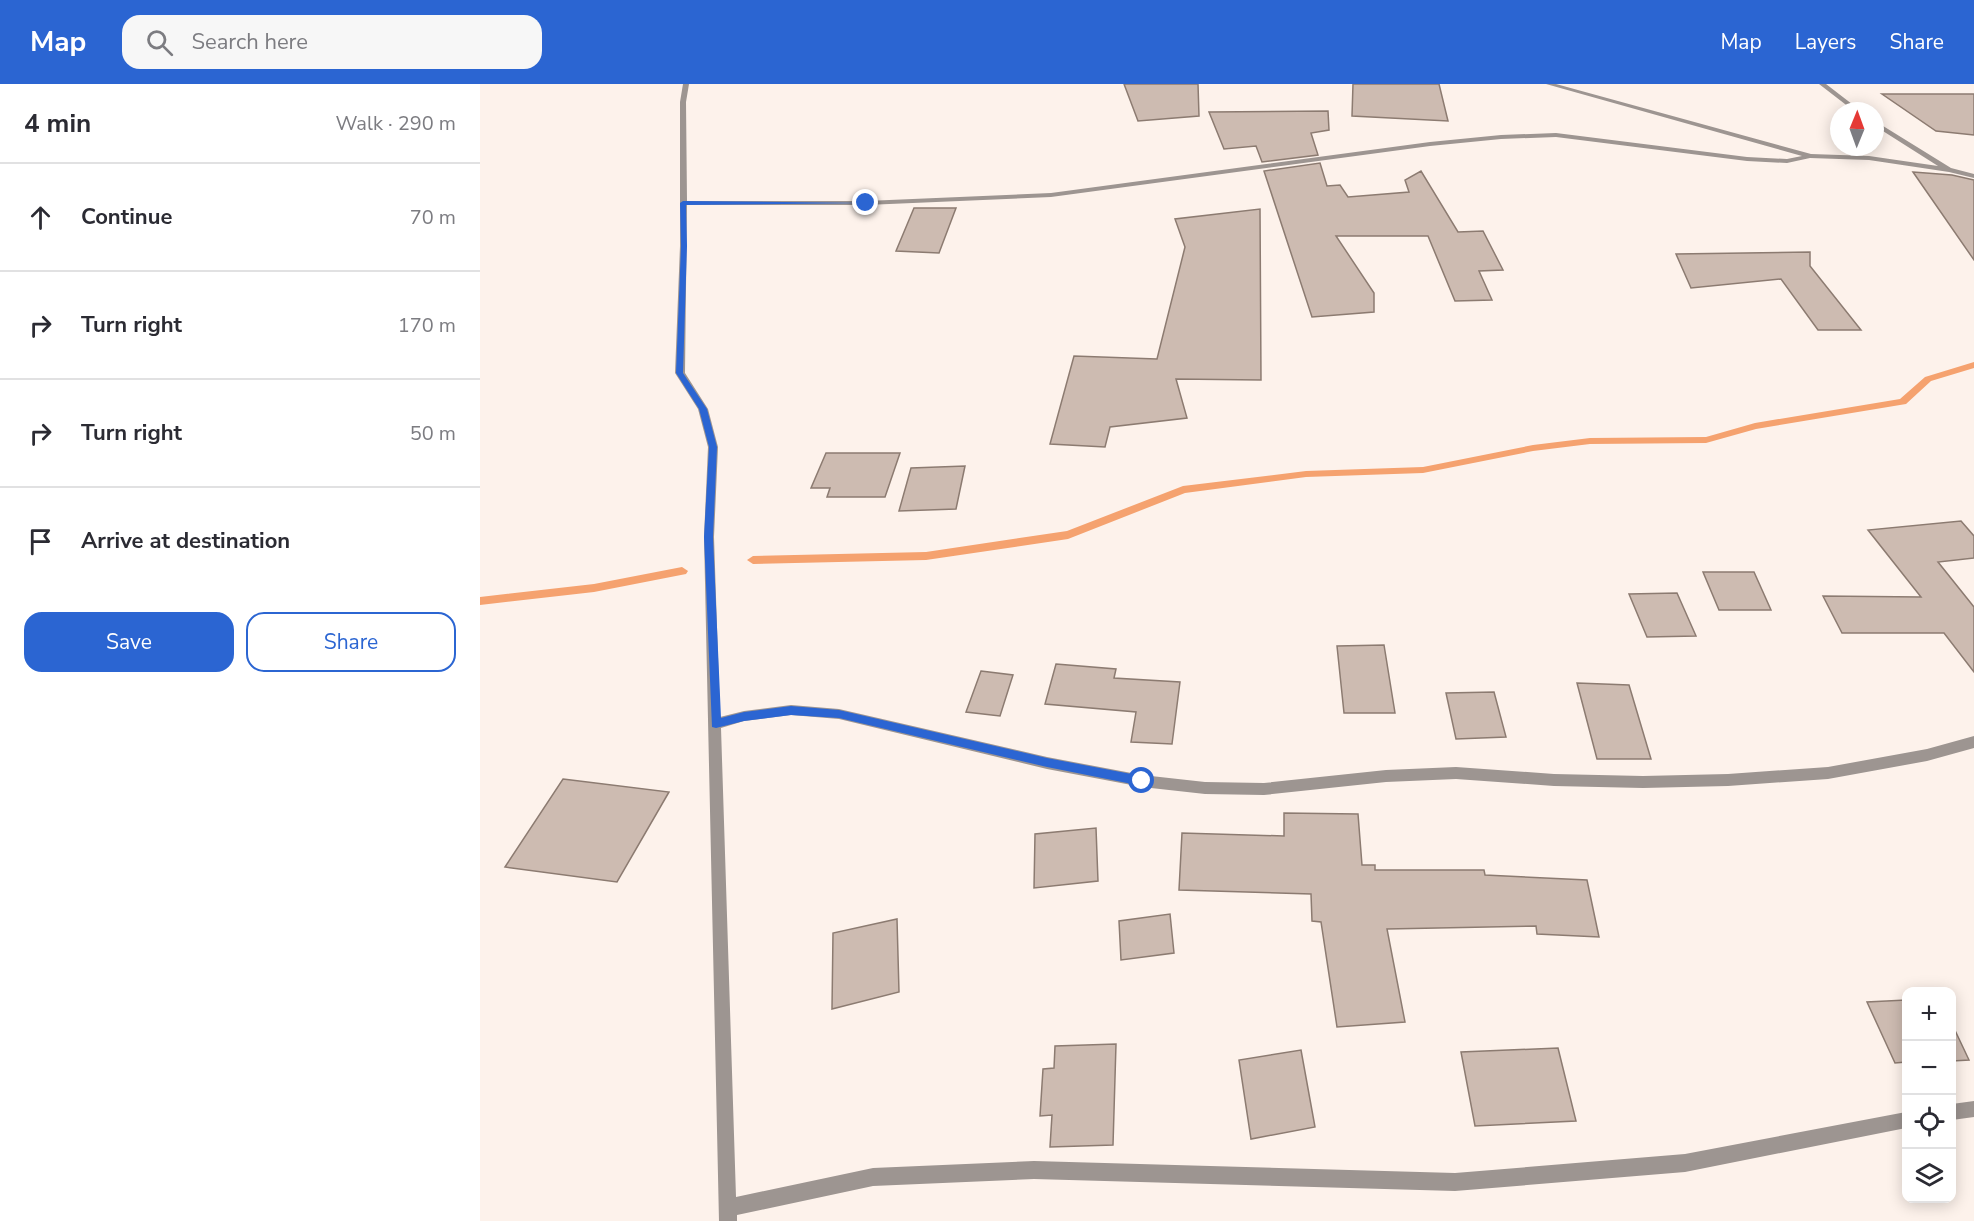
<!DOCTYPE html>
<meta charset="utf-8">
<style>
:root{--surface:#fff;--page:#f7f7f7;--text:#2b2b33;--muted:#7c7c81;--line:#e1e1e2;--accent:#2b65d2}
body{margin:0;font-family:"Nunito Sans",sans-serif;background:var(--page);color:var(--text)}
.controls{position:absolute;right:18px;bottom:18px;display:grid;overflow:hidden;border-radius:12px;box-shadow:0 3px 15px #0003}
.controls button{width:54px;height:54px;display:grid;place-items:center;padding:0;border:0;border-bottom:2px solid var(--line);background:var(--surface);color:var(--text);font:30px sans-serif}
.compass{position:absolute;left:1350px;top:18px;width:54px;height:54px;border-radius:50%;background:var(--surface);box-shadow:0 3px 15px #0003;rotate:1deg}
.stop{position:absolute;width:18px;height:18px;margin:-14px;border:4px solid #2b65d2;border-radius:50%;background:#fff}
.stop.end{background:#2b65d2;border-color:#fff;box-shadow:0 2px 6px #0008}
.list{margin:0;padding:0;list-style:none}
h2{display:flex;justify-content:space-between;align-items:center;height:78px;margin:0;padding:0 24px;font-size:26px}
h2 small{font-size:20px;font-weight:400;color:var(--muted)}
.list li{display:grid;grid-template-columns:39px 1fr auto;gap:18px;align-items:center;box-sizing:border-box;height:108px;padding:0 24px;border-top:2px solid var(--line)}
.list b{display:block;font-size:22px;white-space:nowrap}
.list em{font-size:20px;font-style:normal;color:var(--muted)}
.actions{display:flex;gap:12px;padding:18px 24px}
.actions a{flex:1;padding:14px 0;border:2px solid var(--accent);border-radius:18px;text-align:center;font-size:21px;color:var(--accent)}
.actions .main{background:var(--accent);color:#fff}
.icon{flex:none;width:33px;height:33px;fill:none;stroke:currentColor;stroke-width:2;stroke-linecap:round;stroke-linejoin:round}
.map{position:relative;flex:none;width:1494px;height:1137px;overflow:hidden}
header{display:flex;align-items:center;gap:36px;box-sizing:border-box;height:84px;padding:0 30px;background:var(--accent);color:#fff}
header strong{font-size:28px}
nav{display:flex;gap:33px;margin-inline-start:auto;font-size:21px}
.search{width:420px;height:54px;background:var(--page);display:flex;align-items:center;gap:15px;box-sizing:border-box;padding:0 21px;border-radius:18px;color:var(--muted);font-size:22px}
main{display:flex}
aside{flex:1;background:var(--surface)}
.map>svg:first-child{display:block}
</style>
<header>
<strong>Map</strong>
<div class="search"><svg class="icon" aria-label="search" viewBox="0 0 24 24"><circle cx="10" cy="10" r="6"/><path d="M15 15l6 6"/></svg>Search here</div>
<nav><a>Map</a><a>Layers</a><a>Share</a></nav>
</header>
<main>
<aside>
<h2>4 min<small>Walk · 290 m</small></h2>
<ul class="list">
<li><svg class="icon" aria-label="ahead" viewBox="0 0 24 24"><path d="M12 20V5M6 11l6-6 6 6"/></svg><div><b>Continue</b></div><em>70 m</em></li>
<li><svg class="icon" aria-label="right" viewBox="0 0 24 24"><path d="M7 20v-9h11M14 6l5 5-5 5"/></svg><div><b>Turn right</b></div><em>170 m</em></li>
<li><svg class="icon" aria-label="right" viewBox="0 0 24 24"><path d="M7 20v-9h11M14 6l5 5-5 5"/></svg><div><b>Turn right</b></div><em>50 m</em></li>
<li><svg class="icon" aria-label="arrive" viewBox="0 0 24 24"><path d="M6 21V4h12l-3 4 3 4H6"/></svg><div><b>Arrive at destination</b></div></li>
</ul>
<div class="actions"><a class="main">Save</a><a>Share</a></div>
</aside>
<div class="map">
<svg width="1494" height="1137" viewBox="0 0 1494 1137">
<rect width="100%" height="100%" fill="#fdf2eb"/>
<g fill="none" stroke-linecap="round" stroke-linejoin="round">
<path fill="#f5a26f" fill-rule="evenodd" d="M1494,278V284L1451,297L1426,320L1276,345L1226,359L1110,360L1053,367L943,389L826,393L705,409L588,455L446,476L273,480L267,476L273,472L446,468L587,447L703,402L826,387L943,383L1053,361L1110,354L1226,353L1275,339L1420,315L1445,293Z
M202,483L208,487L206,490L114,508L0,521V513L114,500Z"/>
</g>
<path fill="#cdbbb1" stroke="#8c7b71" stroke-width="1.5" d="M644,0H718L719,32L658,37Z
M873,0H959L968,37L872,32Z
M1402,10H1494V51L1456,47Z
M848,27L849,46L831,49L838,71L782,78L776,62L744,65L729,28Z
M840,79L847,102L860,101L868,113L929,108L925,96L941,87L978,148L1003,147L1023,186L999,187L1012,216L975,217L948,152H856L894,209V228L832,233L784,87Z
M1433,88L1472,91L1494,96V176Z
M434,124H476L459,169L416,167Z
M780,125L781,296L696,295L707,334L630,343L625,363L570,360L594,272L677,275L705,163L695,135Z
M1330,168V182L1381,246H1338L1301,195L1211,204L1196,170Z
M346,369H420L405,413H347L350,404H331Z
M485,382L476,425L419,427L431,384Z
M1481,437L1494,452V474L1458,478L1494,523V588L1464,549H1362L1343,512L1441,513L1388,446Z
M1223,488H1274L1291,526H1239Z
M1197,509L1216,552L1167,553L1149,510Z
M904,561L915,629H864L857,562Z
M576,580L636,585L634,594L700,598L692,660L651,658L656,628L565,620Z
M501,587L533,591L520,632L486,628Z
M1097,599L1149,601L1171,675H1117Z
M1014,608L1026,653L976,655L966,609Z
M83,695L189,708L137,798L25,783Z
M804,729L878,730L882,781H895V786H1004L1005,791L1107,796L1119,853L1057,850L1056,842L907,845L925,938L857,943L841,838L832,837L831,810L699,806L702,749L804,752Z
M616,744L618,797L554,804L555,750Z
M690,830L694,869L641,876L639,837Z
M417,835L419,908L352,925L353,849Z
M1426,916V978L1415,979L1387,918Z
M1472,940L1489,976L1472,977Z
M636,960L633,1061L570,1063L572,1031L560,1032L563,985L574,984L575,962Z
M1078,964L1096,1037L995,1042L981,968Z
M821,966L835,1043L771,1055L759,976Z"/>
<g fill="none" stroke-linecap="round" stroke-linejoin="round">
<path fill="#9d9591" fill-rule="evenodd" d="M203,0H209L206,18L207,117H386L571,109L950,58L1021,51L1076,49L1267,73L1307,75L1322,72L1066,0H1076L1331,70L1389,72L1458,82L1395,42V37L1471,84L1494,90V94L1469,88L1389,76L1330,74L1307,79L1267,77L1076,53L1021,55L950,62L571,113L386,121H207L205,289L228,325L238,363L234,453L240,633L264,627L311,621L359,625L567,673L662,691L725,698L784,699L906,686L976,683L1074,690L1163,692L1248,690L1348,683L1447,665L1494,652V664L1447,677L1348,695L1248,702L1163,704L1074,702L976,695L906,698L784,711L725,710L662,703L567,685L359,635L311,631L264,637L241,644L256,1113L393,1084L554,1077L975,1089L1205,1070L1426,1028V1044L1205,1088L975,1107L554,1095L393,1102L257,1131V1137H239L224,453L228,363L218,325L195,289L200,162V18Z
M1339,0H1346L1381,27H1374Z
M1494,1017V1033L1472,1036V1020Z"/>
</g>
<path fill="#2b65d2" d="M203,117L389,119L206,121L207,162L203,289L227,325L237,363L233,453L241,634L264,628L311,622L359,626L567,674L662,692L666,693V700L662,702L567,683L359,634L311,631L264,637L236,644L232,643L224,453L229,363L219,325L196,289L201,162L200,119Z"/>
</svg>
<div class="controls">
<button>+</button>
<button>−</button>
<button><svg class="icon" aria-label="locate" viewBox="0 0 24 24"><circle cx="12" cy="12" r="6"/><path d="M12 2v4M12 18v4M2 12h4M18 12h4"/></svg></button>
<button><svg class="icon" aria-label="layers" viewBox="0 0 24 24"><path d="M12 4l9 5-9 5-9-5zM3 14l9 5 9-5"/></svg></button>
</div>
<svg class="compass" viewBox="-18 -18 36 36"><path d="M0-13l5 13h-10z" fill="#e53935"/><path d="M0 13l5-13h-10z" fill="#7c7c81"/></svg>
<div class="stop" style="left:662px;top:697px"></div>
<div class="stop end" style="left:386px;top:119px"></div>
</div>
</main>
